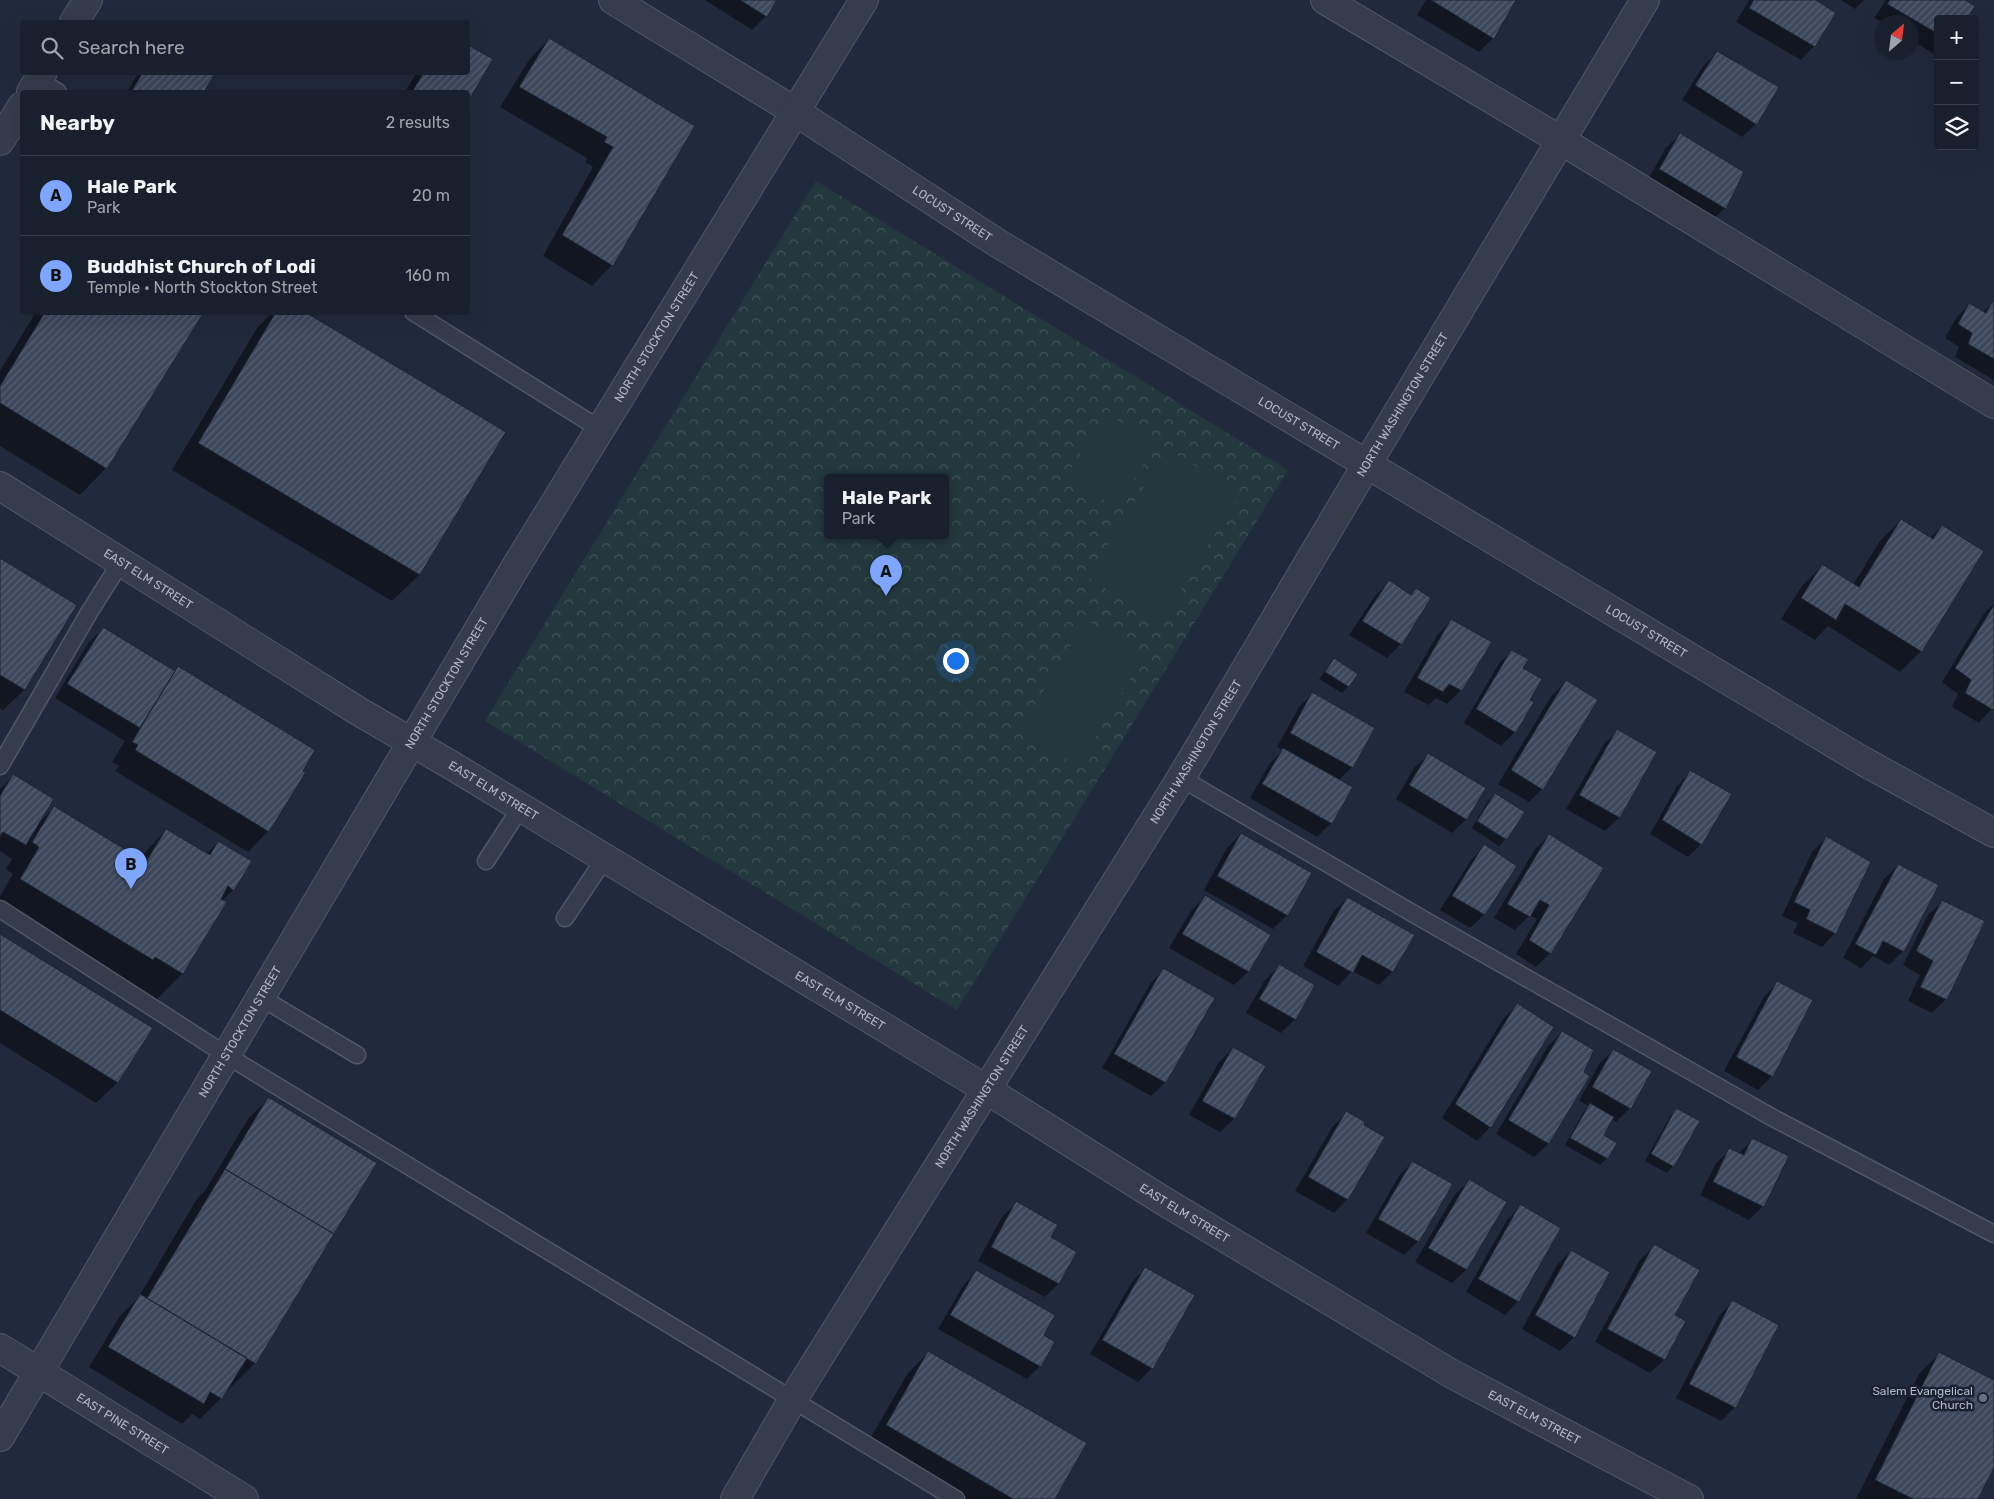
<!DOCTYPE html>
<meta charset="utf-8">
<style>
:root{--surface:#19202d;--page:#222835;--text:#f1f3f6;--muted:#9fa3aa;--line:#373e49;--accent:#7fa6fe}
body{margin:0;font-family:Rubik,sans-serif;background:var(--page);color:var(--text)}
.controls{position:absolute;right:15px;top:15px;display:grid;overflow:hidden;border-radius:5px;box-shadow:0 5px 20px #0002}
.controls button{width:45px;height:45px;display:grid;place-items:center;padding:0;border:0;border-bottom:1px solid var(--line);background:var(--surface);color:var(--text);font:25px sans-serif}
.compass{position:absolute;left:1874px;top:15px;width:45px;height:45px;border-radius:50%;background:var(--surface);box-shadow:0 5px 20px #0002;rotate:28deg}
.you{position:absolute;left:955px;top:660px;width:18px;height:18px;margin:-12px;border:4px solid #fff;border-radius:50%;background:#1a73e8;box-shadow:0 0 0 8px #1a73e833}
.badge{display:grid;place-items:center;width:32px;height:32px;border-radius:50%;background:var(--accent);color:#111;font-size:16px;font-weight:700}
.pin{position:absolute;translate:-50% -41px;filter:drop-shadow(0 1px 2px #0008)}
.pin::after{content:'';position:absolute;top:26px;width:18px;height:15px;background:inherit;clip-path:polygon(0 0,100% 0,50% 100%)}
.popup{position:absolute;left:824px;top:474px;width:125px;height:65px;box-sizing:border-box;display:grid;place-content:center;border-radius:5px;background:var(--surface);filter:drop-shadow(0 1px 4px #0005);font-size:16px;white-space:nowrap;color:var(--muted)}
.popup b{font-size:19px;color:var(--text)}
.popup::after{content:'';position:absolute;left:50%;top:100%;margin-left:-10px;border:10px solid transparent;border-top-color:var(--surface)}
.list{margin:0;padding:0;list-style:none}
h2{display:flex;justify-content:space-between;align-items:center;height:65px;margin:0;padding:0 20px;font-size:21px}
h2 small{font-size:16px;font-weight:400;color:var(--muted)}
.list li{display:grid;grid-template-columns:32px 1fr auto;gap:15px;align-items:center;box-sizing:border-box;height:80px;padding:0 20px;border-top:1px solid var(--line)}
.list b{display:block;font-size:19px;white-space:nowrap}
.list p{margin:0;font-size:16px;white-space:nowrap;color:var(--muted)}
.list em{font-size:16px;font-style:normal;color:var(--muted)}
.icon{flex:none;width:28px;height:28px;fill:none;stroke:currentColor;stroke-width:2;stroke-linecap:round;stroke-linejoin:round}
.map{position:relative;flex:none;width:1994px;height:1499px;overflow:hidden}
.search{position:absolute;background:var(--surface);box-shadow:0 5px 20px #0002;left:20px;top:20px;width:450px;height:55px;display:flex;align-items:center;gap:12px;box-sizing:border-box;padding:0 18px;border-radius:5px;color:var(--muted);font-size:19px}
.panel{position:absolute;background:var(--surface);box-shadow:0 5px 20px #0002;left:20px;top:90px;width:450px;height:225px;border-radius:5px}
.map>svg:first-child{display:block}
</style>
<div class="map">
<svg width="1994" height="1499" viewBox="0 0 1994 1499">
<defs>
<pattern id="park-crowns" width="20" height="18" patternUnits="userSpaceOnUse" patternTransform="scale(1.25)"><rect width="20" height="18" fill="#23383d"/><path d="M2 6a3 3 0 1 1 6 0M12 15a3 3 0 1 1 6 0" fill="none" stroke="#405358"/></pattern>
<pattern id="building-hatch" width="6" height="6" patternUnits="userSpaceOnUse" patternTransform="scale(1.25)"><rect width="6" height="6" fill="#3c485c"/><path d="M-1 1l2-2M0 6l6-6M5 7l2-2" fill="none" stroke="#566072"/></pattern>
</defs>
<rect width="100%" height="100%" fill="#212a3c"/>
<path fill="url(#park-crowns)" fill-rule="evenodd" d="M816,181L1288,470L957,1010L485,721ZM827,477H945V535H827Z"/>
<path fill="#23383d" d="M1106,413L1156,444L1117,508L1066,477Z
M1167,449L1240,493L1161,623L1088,578Z
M1086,620L1145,655L1078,766L1020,730Z"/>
<path fill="#0007" d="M705,0H776L766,16L752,30Z
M1426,0H1515L1493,38L1479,52L1417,15Z
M1749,0H1813L1814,46L1801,60L1736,22Z
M1841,0H1864L1855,9Z
M1886,0H1962L1938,19L1937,56L1912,40V22H1882L1874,18Z
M549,39L694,127L612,265L592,286L543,256L593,167L585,162L587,158L500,107L529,60Z
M468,46L491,60L468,100V92H405L417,72H468Z
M1717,53L1756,124L1742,137L1682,100L1703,66Z
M139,72H215L202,92H127Z
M1680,135L1725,208L1711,221L1646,183L1666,148Z
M1992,304L1994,305V380L1955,357L1959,347L1945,338L1956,318L1969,305L1983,312Z
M36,312H202L106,468L80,495L0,446V371Z
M273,312H303L504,432L419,575L392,601L172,470L257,328Z
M1901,520L1930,538L1942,526L1921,651L1900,672L1828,626L1815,640L1781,619L1802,586L1822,566L1853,585L1880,541Z
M0,560L75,605L24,690L3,710L0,708Z
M1389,582L1410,595L1416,590L1401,644L1387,658L1349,635L1375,596Z
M1994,604V706L1979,723L1952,707L1958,694L1942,682L1985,612Z
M1452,620L1461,690L1447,704L1436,698L1429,705L1404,692L1438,634Z
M103,629L174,672L178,667L268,831L248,852L115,771L119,766L112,762L125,741L55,698L89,642Z
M1511,651L1521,669L1528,700L1515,732L1501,746L1464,723L1498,665Z
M1334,659L1348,686L1342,693L1319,679Z
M1566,682L1542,789L1529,802L1498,784L1552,695Z
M1312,694L1373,728L1352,767L1338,781L1331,823L1317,837L1250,798L1270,763L1283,750L1277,747L1299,707Z
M1618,731L1656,753L1619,818L1605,831L1566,809L1604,744Z
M1428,755L1466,819L1452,833L1396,799L1414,768Z
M1690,772L1701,844L1688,857L1650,834L1677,786Z
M13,776L40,822L54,807L139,859L166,830L206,854L218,842L233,890L222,901L182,974L156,1000L0,910V896L13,874L6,869L12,859L0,851V789Z
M1495,795L1506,838L1477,819L1488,801Z
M1476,821L1505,840L1499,846L1472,828Z
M1241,834L1287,915L1273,929L1204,890L1227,848Z
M1549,835L1550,953L1536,967L1516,954L1537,919L1530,915L1515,930L1494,918L1535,849Z
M1826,838L1835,933L1822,947L1793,933L1798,923L1782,916L1812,852Z
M1485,846L1515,866L1484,915L1470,928L1440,910L1471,860Z
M1898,865L1937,885L1903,951L1889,965L1873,956L1861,968L1843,958L1884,879Z
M1205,897L1269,935L1248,972L1234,985L1169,948L1191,911Z
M1347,898L1392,972L1379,985L1352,971L1338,986L1303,966L1333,912Z
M1942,902L1946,999L1932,1013L1908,1001L1920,975L1903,965L1928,915Z
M0,936L151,1029L117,1083L96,1103L0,1043Z
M1279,966L1295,1019L1281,1033L1246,1013L1265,980Z
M1163,970L1213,998L1165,1083L1151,1096L1102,1068L1150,984Z
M1777,983L1772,1076L1758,1090L1724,1071L1764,997Z
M1517,1005L1490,1127L1477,1141L1442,1118L1503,1019Z
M1562,1032L1582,1073L1588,1076L1548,1144L1534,1157L1496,1134L1548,1046Z
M1233,1048L1264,1066L1234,1119L1220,1132L1189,1115L1219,1062Z
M1613,1051L1630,1108L1616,1122L1611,1119L1602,1135L1615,1143L1607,1158L1600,1165L1565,1145L1584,1111L1589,1106L1579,1101L1599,1064Z
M268,1099L255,1363L228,1390L227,1389L221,1398L200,1419L192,1414L182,1424L89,1367L120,1316L138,1298L198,1197L205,1191L248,1119Z
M1677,1109L1673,1166L1667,1173L1645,1161L1670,1116Z
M1347,1113V1199L1334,1213L1295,1191L1333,1126Z
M1752,1140L1763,1206L1749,1220L1700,1195L1716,1163L1730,1150L1738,1154Z
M1412,1162L1418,1241L1404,1255L1366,1233L1399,1176Z
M1469,1181L1505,1202L1466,1270L1452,1283L1415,1262L1455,1194Z
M1016,1203L1049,1238L1076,1252L1058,1284L1045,1297L978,1261L1002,1217Z
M1521,1206L1518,1301L1505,1315L1466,1292L1507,1220Z
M1654,1246L1673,1315L1685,1321L1664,1360L1650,1373L1595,1342L1640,1260Z
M1571,1251L1609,1273L1574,1337L1560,1351L1522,1329L1557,1265Z
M1145,1268L1152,1368L1138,1382L1090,1354L1132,1282Z
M976,1272L1042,1336L1040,1366L1027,1379L938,1329L963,1286Z
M1732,1302L1735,1407L1721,1421L1676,1398L1719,1316Z
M929,1352L1053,1499H958L866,1446L908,1373Z
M1939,1354L1994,1381V1466L1977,1499H1856L1919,1374Z"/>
<path fill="url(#building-hatch)" stroke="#1c2433" d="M740,0H777L767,17Z
M1431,0H1516L1494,39Z
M1754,0H1816L1836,13L1815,47L1749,8Z
M1890,0H1965L1975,6L1967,19H1938V34L1887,4Z
M549,38L695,126L613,266L562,235L613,147L604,142L607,137L519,87Z
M468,45L493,59L468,102V92H412L424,72H468Z
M1717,51L1779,87L1757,125L1695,85Z
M143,72H216L204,92H131Z
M1680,133L1744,172L1726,209L1659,169Z
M1992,302L1994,303V359L1968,344L1972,333L1958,324L1969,303L1986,313Z
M45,312H204L107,469L0,403V386Z
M276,312H305L506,432L420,575L198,443Z
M1901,519L1933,539L1942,525L1984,551L1922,652L1845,604L1836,620L1801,598L1822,564L1859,587Z
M0,558L77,605L25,690L0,675Z
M1389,580L1411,595L1416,588L1431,598L1402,645L1362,621Z
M1994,605V709L1993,710L1965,693L1971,680L1955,668Z
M1451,619L1492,642L1462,691L1449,684L1443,692L1417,678Z
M103,627L175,671L140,728L67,684Z
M1511,650L1529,659L1523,668L1542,679L1530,700L1534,702L1516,733L1476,709Z
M1334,658L1358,674L1349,687L1325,672Z
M178,666L315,750L303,771L306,772L269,832L135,750L138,745L132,742Z
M1566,680L1598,700L1543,790L1511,770Z
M1312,692L1375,728L1353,768L1290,733Z
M1617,729L1657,752L1620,818L1579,795Z
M1283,748L1353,787L1332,824L1262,784Z
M1428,753L1486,788L1467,820L1409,785Z
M1690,770L1732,794L1702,845L1662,820Z
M13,774L54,799L26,845L3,832L0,837V796Z
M1495,793L1525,812L1507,840L1477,821Z
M54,806L146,862L166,829L210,855L218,841L252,861L234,891L228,886L221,899L227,902L183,974L155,957L153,960L20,879L39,847L32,842Z
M1241,833L1312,873L1288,916L1217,876Z
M1549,834L1604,868L1551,954L1529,940L1549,905L1540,900L1530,917L1507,904Z
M1826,836L1871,862L1836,934L1806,919L1810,910L1794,902Z
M1484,844L1517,866L1485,915L1452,896Z
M1898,864L1939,885L1904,952L1883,941L1876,955L1855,944Z
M1205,895L1271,935L1249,972L1182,934Z
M1347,897L1415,935L1393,972L1362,955L1353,973L1316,952Z
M1942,900L1985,921L1947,1000L1920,987L1933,961L1916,951Z
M0,934L153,1028L118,1083L0,1010Z
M1279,964L1315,985L1296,1020L1259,999Z
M1163,968L1215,998L1166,1083L1114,1054Z
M1777,981L1813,1000L1773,1077L1736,1057Z
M1517,1003L1554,1027L1491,1128L1455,1104Z
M1562,1031L1594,1050L1584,1072L1590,1076L1549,1144L1508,1120Z
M1233,1047L1266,1066L1235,1119L1202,1101Z
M1613,1049L1652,1071L1631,1109L1592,1087Z
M268,1097L377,1163L334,1234L225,1169Z
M1590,1103L1614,1117L1604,1135L1617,1143L1608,1159L1570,1138Z
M1676,1108L1700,1121L1674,1167L1651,1154Z
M1346,1111L1365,1122L1364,1125L1385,1137L1348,1200L1308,1177Z
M1752,1138L1789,1156L1764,1207L1713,1182L1729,1148L1744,1155Z
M1412,1161L1453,1184L1419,1242L1378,1219Z
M225,1169L334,1234L256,1364L147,1298Z
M1469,1179L1507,1202L1467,1270L1428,1248Z
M1016,1201L1058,1225L1051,1237L1077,1252L1059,1284L991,1247Z
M1520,1204L1561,1228L1519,1302L1478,1279Z
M1654,1244L1700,1270L1675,1315L1686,1321L1665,1360L1607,1329Z
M1571,1250L1610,1272L1575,1338L1535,1315Z
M1145,1267L1195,1295L1153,1369L1102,1340Z
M976,1270L1055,1315L1044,1335L1055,1342L1041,1367L950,1315Z
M140,1294L247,1358L222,1399L210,1392L204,1404L108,1347Z
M1732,1300L1779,1325L1736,1408L1689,1384Z
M928,1351L1087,1443L1055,1499H1013L886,1425Z
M1939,1352L1994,1380V1468L1978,1499H1913L1875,1480Z"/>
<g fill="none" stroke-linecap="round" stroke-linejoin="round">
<defs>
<path id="service" d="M38,80L58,92
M413,312L600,429
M0,766L90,611L121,562
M1181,778L1419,917L1775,1119L1994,1234
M486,861L521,807
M0,909L226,1055L956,1499
M565,918L605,858
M260,997L357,1055"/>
<g id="minor">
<path id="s1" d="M613,0L796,112L999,244L1863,761L1994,833"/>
<path d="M1325,0L1562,141L1994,404"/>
<path d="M74,22L88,0"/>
<path d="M31,92L43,72"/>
<path d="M0,141L22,106"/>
<path id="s2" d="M735,1499L793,1399L1181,778L1367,464L1645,0"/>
</g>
<g id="tertiary">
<path id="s3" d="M0,486L358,711L451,765L971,1080L1162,1200L1452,1374L1689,1499"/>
<path id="s4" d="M0,1348L244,1499"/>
<path id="s5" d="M0,1437L518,563L864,0"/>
</g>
</defs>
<use href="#service" stroke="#505767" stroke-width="19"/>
<use href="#minor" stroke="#505767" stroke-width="30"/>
<use href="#tertiary" stroke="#505767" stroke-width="30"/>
<use href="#service" stroke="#353d4c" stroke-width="16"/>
<use href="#minor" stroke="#353d4c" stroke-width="28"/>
<use href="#tertiary" stroke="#353d4c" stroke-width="28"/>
</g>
<circle fill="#6b7280" stroke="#1a2231" stroke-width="2" cx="1983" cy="1398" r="5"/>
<g text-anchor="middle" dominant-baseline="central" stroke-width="5" stroke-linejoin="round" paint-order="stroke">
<g font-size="12" fill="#b0b7c8" stroke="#1a2231">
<text stroke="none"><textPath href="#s1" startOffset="401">LOCUST STREET</textPath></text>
<text stroke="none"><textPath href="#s5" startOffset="1281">NORTH STOCKTON STREET</textPath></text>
<text stroke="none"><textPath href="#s2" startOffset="1282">NORTH WASHINGTON STREET</textPath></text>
<text stroke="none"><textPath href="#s1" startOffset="806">LOCUST STREET</textPath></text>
<text stroke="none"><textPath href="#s3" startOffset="175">EAST ELM STREET</textPath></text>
<text stroke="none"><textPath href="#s1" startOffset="1211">LOCUST STREET</textPath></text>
<text stroke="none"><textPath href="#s5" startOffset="876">NORTH STOCKTON STREET</textPath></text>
<text stroke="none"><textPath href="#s2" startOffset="878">NORTH WASHINGTON STREET</textPath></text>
<text stroke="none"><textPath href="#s3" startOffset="580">EAST ELM STREET</textPath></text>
<text stroke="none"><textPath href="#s3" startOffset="985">EAST ELM STREET</textPath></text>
<text stroke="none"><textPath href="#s5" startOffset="471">NORTH STOCKTON STREET</textPath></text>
<text stroke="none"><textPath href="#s2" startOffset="472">NORTH WASHINGTON STREET</textPath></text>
<text stroke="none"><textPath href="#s3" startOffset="1390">EAST ELM STREET</textPath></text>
<text stroke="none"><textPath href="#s3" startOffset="1795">EAST ELM STREET</textPath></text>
<text stroke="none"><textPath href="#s4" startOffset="144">EAST PINE STREET</textPath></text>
</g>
<g font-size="12" fill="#b0b7c8" stroke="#1a2231" text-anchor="end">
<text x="1973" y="1391">Salem Evangelical<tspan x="1973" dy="14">Church</tspan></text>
</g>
</g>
</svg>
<div class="controls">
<button>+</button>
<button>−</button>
<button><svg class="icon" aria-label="layers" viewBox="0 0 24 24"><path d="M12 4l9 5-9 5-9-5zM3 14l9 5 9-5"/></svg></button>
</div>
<svg class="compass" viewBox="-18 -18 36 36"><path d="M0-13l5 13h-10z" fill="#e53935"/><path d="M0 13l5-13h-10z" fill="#9fa3aa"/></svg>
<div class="you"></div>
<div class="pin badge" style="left:886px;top:596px">A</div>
<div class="popup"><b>Hale Park</b>Park</div>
<div class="pin badge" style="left:131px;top:889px">B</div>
<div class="search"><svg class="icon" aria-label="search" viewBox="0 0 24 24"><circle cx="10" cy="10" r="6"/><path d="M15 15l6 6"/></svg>Search here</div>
<section class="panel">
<h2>Nearby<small>2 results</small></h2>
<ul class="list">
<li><span class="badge">A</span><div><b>Hale Park</b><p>Park</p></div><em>20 m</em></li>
<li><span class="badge">B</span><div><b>Buddhist Church of Lodi</b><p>Temple · North Stockton Street</p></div><em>160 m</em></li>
</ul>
</section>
</div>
